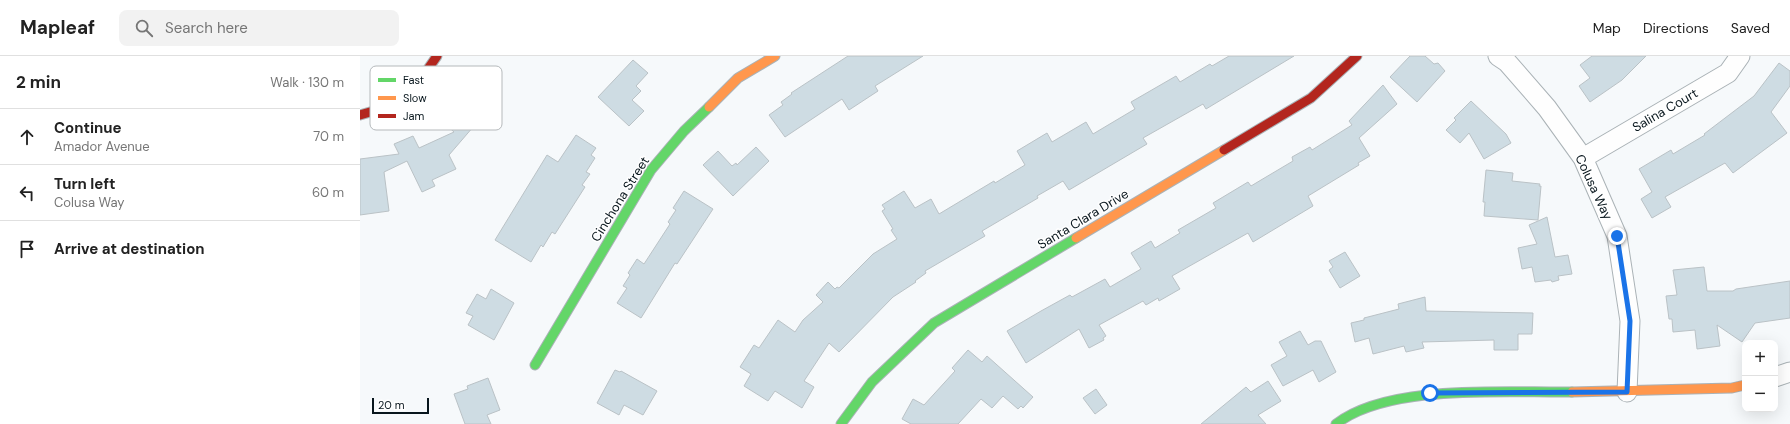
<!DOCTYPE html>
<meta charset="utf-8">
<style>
:root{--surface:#fff;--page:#f2f2f2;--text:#222;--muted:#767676;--line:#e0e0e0}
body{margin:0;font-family:"DM Sans",sans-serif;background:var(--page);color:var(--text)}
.controls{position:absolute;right:12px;bottom:12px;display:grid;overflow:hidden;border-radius:8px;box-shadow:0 4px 16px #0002}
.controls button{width:36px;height:36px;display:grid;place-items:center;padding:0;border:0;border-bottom:1px solid var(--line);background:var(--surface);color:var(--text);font:20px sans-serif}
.scale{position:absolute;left:12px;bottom:10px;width:57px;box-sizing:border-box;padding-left:4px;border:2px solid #08161d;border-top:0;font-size:11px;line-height:14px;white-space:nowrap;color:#08161d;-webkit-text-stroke:3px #fff;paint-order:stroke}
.stop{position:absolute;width:12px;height:12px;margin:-9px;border:3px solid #1a73e8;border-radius:50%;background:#fff}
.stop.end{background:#1a73e8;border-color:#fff;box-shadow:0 1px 4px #0008}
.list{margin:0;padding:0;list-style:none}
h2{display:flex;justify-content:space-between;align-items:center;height:52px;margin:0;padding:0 16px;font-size:17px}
h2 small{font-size:13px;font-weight:400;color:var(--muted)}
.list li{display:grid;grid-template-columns:26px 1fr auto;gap:12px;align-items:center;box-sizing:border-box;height:56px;padding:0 16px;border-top:1px solid var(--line)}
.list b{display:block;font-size:15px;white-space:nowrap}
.list p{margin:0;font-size:13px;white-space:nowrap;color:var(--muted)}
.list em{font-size:13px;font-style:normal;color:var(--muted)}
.icon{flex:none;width:22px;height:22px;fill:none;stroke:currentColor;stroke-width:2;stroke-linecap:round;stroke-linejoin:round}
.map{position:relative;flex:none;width:1430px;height:368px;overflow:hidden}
header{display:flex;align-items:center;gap:24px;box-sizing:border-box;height:56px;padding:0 20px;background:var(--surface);border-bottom:1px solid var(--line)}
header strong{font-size:19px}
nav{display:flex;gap:22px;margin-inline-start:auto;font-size:14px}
.search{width:280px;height:36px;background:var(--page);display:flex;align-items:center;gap:10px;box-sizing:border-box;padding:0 14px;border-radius:8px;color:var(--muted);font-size:15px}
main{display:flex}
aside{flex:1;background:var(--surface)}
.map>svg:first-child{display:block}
</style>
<header>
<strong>Mapleaf</strong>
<div class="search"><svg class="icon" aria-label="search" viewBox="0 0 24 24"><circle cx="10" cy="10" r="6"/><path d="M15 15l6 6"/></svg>Search here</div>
<nav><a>Map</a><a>Directions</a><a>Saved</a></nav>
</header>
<main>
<aside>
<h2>2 min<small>Walk · 130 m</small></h2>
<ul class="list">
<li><svg class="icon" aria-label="ahead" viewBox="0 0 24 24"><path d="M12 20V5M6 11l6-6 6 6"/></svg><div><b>Continue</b><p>Amador Avenue</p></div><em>70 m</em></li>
<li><svg class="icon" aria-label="left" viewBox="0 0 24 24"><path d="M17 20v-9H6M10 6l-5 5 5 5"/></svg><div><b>Turn left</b><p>Colusa Way</p></div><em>60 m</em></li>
<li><svg class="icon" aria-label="arrive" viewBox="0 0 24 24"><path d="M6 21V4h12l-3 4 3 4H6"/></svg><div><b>Arrive at destination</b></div></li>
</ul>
</aside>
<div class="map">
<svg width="1430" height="368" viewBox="0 0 1430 368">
<rect width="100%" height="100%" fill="#f6f9fb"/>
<path fill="#cedce3" stroke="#bac2c6" d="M488,0H563L515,30L518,35L489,54L482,43L425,81L409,59L423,49L421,46L432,38L431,37Z
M869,0H934L846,53L843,48L783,82L787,88L709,134L703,125L677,140L678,142L622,175L625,180L565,215L566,217L555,225L556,226L533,241L479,296L469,287L444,325L454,331L442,352L415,335L408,345L384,330L391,318L380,311L394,289L399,292L418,264L435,276L443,264L463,246L456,239L468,226L475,233L477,231L479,232L513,198L537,183L531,174L533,173L522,155L525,153L522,149L544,135L555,152L571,143L579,158L634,125L635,127L665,109L657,95L687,77L692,86L726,66L733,78L775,53L771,46L816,20L820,26L850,8L852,10Z
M1050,0H1065L1074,8L1078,7L1085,15L1057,46L1030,21Z
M1232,0H1286L1262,24L1230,46L1219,30L1230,22L1220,9Z
M273,4L288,17L276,30L281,35L272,44L284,55L269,70L238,41Z
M1419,7L1430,15V30L1411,56L1427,77L1373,117L1365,107L1305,141L1311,151L1292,162L1281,143L1292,136L1279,113L1311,94L1313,98L1345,79L1344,78L1394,40Z
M113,19L129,33L122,41L132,49L89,99L96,113L72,124L75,130L62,136L47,105L24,116L29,155L0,159V103L39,98L34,88L53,80L59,92L94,76L81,64L94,50L92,48L101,38L98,36Z
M1023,29L1037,48L999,82L1010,100L998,107L999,109L948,140L953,150L893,186L888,177L812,220L820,233L799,245L798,242L786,249L783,245L739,269L746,280L743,282L744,284L729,292L719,273L666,307L647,275L681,255L710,239L712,241L745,223L750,231L781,213L771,197L791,185L795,192L820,177L818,174L856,152L853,147L888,126L891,130L901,124L933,105L932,101L950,91L952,94L992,69L989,65Z
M1111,45L1146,78L1151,87L1124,103L1109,77L1100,87L1086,74L1096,64L1094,62Z
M216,79L236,92L231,99L235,102L226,116L230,118L222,129L225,131L195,178L192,176L183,191L181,189L171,206L135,184L187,99L198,106Z
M396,91L409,105L373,140L343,109L358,95L372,110L376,107L377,109Z
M1126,114L1153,117L1152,125L1180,128L1179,130H1181L1178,164L1124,160L1125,146H1123Z
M324,135L353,153L317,208L315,207L281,262L257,247L267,232L263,230L270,219L268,217L277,203L284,208L310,168L308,166L316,154L313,152Z
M1187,161L1195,201L1208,199L1212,218L1198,220L1199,224L1192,226L1191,224L1175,226L1172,211L1162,213L1158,192L1177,188L1169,169Z
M985,196L1000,220L980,232L969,214L973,211L969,205Z
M1344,211L1347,235H1373L1376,233L1430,225V262L1395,267L1382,286L1357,269L1360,290L1337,293L1335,274L1313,276L1312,263H1309L1306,240L1317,239L1313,214Z
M131,233L154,247L134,284L108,269L113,260L106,257L117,238L126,243Z
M1065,241L1066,255L1173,257L1172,278H1158V294H1134V284L1062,286L1064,292L1046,296L1044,290L1013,298L1009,282L995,286L991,267L1004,264V262L1039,253L1038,248Z
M940,275L948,289L955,285H961L976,316L959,326L953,314L923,330L911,309L927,300L919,286Z
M608,294L622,306L627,300L673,341L663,352L661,350L658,353L643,340L632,352L621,343L598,368H551L542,363L553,343L564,349L595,315L592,312Z
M255,314L260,316L261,315L297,335L283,359L264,349L259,359L237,347Z
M128,322L140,354L127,359L131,368H105L94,338L108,333L107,330Z
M908,325L921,345L898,359L906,368H841L886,331L891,336Z
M736,333L747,349L735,358L723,342Z"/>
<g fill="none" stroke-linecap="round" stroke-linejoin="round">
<defs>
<path id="street" d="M1138,0L1147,6L1187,52L1223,102L1257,180L1270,265L1267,336
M1223,102L1368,17L1380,0
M1415,321L1430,316"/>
<path id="fast" d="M175,309L291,114L324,75L349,51
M481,368L512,326L574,267L716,182
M976,368C1029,327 1147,337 1212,336"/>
<path id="slow" d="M349,51L378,22L415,0
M716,182L864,94
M1212,336L1372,332L1385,329"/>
<path id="jam" d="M0,59L17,54L59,26L77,0
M864,94L951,42L997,0"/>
</defs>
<use href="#street" stroke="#aab2b6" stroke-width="21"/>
<use href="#fast" stroke="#aab2b6" stroke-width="11"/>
<use href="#slow" stroke="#aab2b6" stroke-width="11"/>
<use href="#jam" stroke="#aab2b6" stroke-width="11"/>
<use href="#street" stroke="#fefefe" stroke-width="19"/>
<use href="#fast" stroke="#63d668" stroke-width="9"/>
<use href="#slow" stroke="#ff974d" stroke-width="9"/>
<use href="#jam" stroke="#b3261e" stroke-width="9"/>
</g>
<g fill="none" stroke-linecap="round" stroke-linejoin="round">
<path stroke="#1a73e8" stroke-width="5" d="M1070,337L1267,336L1270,265L1257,180"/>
</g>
<g text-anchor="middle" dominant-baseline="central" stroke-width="3" stroke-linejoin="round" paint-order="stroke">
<g font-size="13" fill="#08161d" stroke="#fff">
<text transform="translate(1305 54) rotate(-30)">Salina Court</text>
<text transform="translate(1234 131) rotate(65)">Colusa Way</text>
<text transform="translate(260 143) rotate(-58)">Cinchona Street</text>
<text transform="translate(723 163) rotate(-31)">Santa Clara Drive</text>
</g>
</g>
<rect x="10" y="10" width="132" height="64" rx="6" fill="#fff" stroke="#b5b9bb" stroke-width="1"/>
<rect x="18" y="22" width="18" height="4" fill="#63d668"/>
<rect x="18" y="40" width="18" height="4" fill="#ff974d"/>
<rect x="18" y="58" width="18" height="4" fill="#b3261e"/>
<g font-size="11" fill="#08161d">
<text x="43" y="28">Fast</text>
<text x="43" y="46">Slow</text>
<text x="43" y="64">Jam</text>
</g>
</svg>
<div class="controls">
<button>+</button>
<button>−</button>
</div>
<div class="scale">20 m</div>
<div class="stop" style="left:1070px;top:337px"></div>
<div class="stop end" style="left:1257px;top:180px"></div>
</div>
</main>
